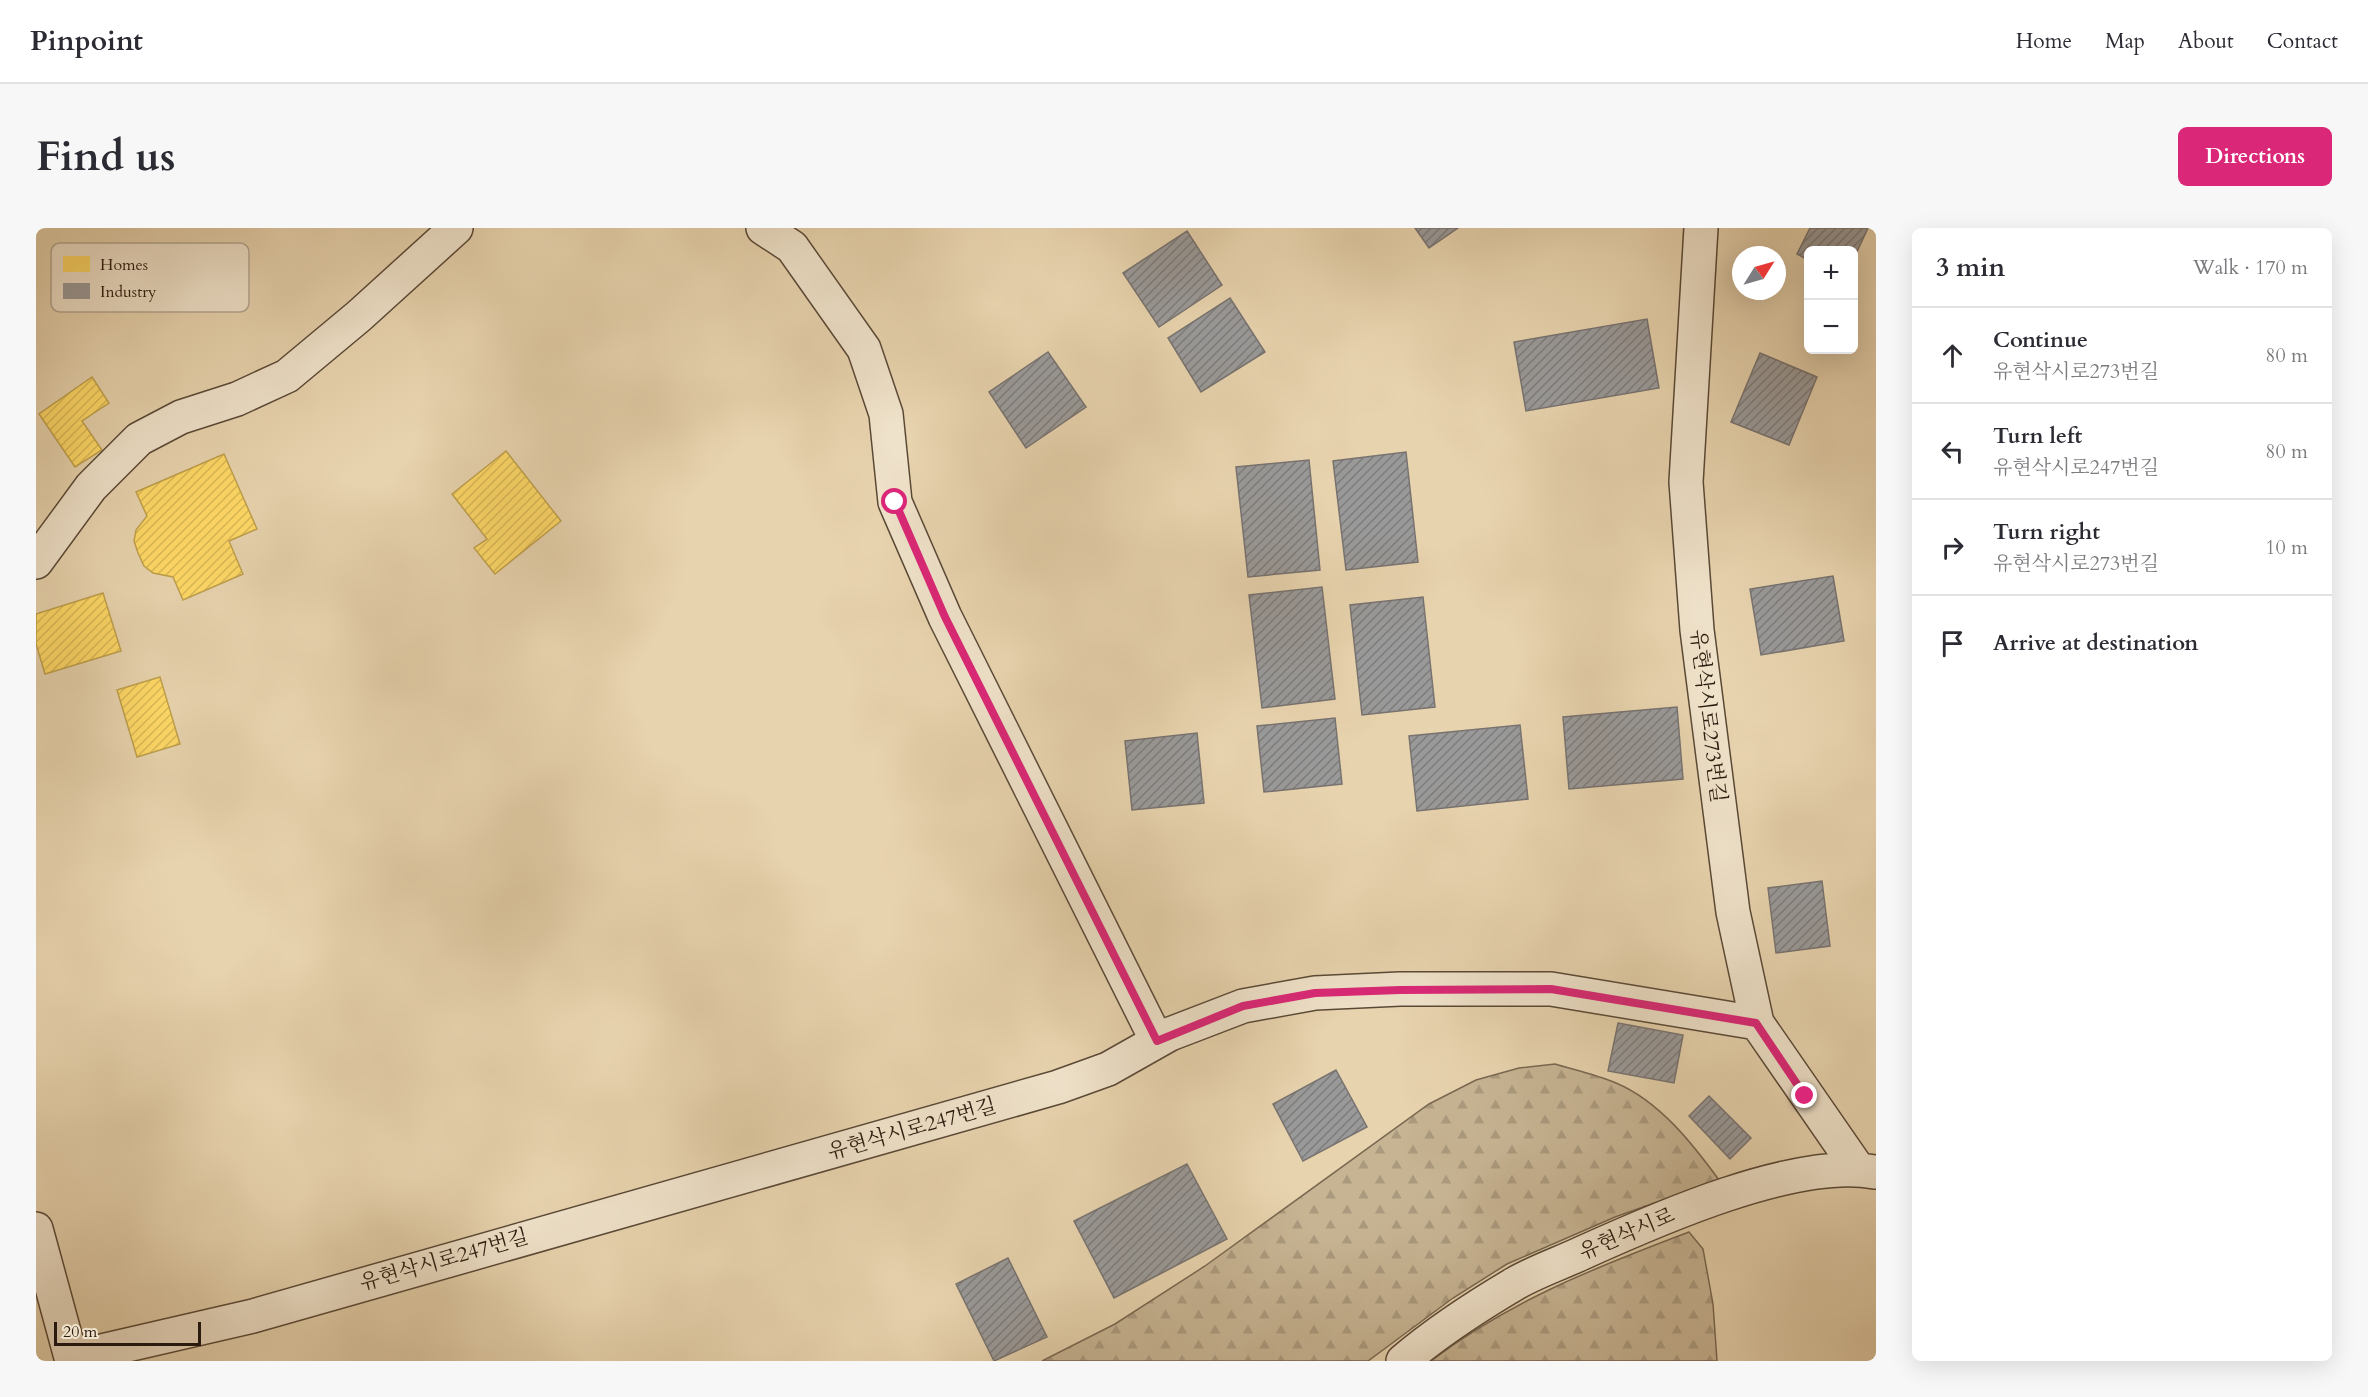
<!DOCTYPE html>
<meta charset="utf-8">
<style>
:root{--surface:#fff;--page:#f7f7f7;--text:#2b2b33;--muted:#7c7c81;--line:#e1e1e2;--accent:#db2777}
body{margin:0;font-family:Cardo,"Noto Serif KR",serif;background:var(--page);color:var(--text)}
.controls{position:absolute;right:18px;top:18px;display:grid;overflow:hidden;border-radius:9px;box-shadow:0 6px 24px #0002}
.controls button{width:54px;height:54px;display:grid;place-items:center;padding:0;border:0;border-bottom:2px solid var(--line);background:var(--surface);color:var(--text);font:30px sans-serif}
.compass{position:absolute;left:1696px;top:18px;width:54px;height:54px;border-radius:50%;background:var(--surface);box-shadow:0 6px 24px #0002;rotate:53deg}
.scale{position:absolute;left:18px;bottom:15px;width:147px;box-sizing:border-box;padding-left:6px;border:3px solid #2b1b0f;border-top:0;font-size:16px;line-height:21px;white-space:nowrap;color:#2b1b0f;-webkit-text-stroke:4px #efe2ca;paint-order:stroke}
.stop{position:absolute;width:18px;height:18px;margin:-14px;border:4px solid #db2777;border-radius:50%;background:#fff}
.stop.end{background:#db2777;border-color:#fff;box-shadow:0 2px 6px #0008}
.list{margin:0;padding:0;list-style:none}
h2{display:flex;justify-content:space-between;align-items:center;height:78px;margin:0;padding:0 24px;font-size:26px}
h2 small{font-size:20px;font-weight:400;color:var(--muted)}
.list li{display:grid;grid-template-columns:39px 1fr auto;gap:18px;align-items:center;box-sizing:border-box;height:96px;padding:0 24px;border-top:2px solid var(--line)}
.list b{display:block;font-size:22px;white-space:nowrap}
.list p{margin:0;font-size:20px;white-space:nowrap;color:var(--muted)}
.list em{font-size:20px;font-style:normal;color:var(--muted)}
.icon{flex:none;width:33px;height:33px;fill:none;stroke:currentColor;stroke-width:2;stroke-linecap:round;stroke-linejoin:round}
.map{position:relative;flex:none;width:1840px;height:1133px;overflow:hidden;border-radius:9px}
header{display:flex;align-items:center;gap:36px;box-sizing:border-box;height:84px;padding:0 30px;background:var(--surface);border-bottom:2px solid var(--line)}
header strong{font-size:28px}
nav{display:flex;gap:33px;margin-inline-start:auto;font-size:21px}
.intro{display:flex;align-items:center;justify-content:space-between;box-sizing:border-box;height:144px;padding:0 36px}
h1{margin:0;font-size:42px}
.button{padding:15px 27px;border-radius:9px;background:var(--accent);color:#fff;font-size:21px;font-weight:700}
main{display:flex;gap:36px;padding:0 36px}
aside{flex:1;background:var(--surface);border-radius:9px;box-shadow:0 6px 24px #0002}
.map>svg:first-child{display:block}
</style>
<header>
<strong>Pinpoint</strong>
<nav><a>Home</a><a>Map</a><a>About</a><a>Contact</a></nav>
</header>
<div class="intro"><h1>Find us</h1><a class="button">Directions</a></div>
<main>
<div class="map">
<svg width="1840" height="1133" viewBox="0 0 1840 1133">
<defs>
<pattern id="forest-firs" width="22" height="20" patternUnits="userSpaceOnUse" patternTransform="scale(1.5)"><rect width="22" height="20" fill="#c7b493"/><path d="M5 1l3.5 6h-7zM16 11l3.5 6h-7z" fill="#ab9a7e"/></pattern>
<pattern id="homes-hatch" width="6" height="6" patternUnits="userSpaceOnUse" patternTransform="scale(1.5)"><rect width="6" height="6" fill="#ffd966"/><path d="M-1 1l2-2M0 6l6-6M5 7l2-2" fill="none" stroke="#dbba57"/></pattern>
<pattern id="industry-hatch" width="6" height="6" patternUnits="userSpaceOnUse" patternTransform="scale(1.5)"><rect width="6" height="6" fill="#999"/><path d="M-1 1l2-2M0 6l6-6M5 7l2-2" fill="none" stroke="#7d7c7b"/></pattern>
</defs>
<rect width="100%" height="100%" fill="#e7d3ae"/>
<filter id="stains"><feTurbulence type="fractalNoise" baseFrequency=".00333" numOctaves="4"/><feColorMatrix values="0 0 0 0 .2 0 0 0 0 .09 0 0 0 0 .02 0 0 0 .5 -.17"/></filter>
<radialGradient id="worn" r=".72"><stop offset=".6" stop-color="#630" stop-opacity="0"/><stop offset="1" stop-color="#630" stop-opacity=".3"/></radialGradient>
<path fill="url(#forest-firs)" stroke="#796851" stroke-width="1.5" d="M1519,836C1539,842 1561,847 1580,855C1623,873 1656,915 1683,952L1579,989L1471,1036L1417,1070L1332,1133H1006L1079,1096L1169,1038L1393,876L1440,852L1483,840Z
M1653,1004L1667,1021L1677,1076L1681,1133H1395C1473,1073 1563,1038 1653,1004Z"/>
<path fill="url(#homes-hatch)" stroke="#bfa04c" stroke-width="1.5" d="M56,149L73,175L46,193L66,222L39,239L3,186Z
M470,223L525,293L459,346L438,320L451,311L416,266Z
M188,226L221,301L193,313L207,346L147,372L137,349L117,345L108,338L102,325L98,313L100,302L111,288L100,264Z
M67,365L85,423L9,446L0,416V386Z
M124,449L144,516L101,529L81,462Z"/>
<path fill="url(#industry-hatch)" stroke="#787370" stroke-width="1.5" d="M1379,0H1422L1393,20Z
M1774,0H1832L1818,30V22H1772V32L1761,26Z
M1151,3L1186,57L1123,99L1087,45Z
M1194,70L1229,124L1165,164L1132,110Z
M1611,91L1623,160L1490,183L1478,114Z
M1012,124L1050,179L990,220L953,164Z
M1724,125L1781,149L1753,217L1695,194Z
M1370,224L1382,334L1310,342L1297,233Z
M1273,232L1284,342L1212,349L1200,239Z
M1797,348L1808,413L1725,427L1714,361Z
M1286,359L1299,471L1226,480L1213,367Z
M1387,369L1399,479L1326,487L1314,377Z
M1641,479L1647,551L1533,561L1527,489Z
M1299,490L1306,556L1228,564L1221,498Z
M1484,497L1492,571L1381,583L1373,508Z
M1161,505L1168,575L1096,582L1089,513Z
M1786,653L1794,718L1740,725L1732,660Z
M1582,795L1647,807L1638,855L1572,843Z
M1300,842L1331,899L1267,933L1237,876Z
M1673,868L1715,910L1694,931L1653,888Z
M1151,936L1191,1011L1078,1070L1038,993Z
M972,1030L1011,1109L958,1133L920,1056Z"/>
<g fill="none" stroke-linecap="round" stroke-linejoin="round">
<defs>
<path id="minor" d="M727,0L756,19L828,121L850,186L859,274L909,389L1121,813
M1665,0L1650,254L1661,402L1697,684L1721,795L1822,941
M0,334L55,259L103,211L145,189L201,171L251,148L323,88L420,0
M0,1001L36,1133
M35,1130L217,1088L1022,859L1072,841L1134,806L1207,778L1279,765L1364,761H1515L1721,795
M1367,1133C1401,1104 1441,1078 1480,1055C1501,1043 1525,1035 1546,1025C1619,992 1760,929 1839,944"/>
</defs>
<use href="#minor" stroke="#5a4937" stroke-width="36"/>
<use href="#minor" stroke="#efe2ca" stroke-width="33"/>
</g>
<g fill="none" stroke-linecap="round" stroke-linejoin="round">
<path stroke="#db2777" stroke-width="8" d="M859,274L909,389L1121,813L1207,778L1279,765L1364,762L1515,761L1720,795L1769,868"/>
</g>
<g text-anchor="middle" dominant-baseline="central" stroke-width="6" stroke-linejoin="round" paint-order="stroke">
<g font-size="21" fill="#2b1b0f" stroke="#efe2ca">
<text transform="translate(1672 488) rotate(83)">유현삭시로273번길</text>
<text transform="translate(876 901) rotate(-16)">유현삭시로247번길</text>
<text transform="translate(1591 1006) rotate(-23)">유현삭시로</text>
<text transform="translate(408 1032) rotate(-16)">유현삭시로247번길</text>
</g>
</g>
<rect x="15" y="15" width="198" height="69" rx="9" fill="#efe2ca" stroke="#b4a692" stroke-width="1.5"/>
<rect x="27" y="28" width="27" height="16" fill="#ffd966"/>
<rect x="27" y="55" width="27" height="16" fill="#999"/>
<g font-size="16" fill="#2b1b0f">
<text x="64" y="42">Homes</text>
<text x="64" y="69">Industry</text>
</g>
<rect width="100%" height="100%" filter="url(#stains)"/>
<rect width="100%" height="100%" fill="url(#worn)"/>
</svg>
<div class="controls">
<button>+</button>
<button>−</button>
</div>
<svg class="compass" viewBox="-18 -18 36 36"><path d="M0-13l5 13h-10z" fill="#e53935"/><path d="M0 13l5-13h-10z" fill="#7c7c81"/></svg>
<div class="scale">20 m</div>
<div class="stop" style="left:859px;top:274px"></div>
<div class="stop end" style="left:1769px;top:868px"></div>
</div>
<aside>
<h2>3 min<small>Walk · 170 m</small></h2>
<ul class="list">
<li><svg class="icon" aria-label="ahead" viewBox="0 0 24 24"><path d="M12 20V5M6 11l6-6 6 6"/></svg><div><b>Continue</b><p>유현삭시로273번길</p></div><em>80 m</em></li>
<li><svg class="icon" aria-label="left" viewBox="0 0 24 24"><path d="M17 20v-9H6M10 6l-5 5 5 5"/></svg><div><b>Turn left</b><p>유현삭시로247번길</p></div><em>80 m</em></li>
<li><svg class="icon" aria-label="right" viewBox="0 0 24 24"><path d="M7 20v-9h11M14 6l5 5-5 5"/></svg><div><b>Turn right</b><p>유현삭시로273번길</p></div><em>10 m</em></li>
<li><svg class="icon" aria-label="arrive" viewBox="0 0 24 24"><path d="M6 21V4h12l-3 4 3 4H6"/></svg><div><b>Arrive at destination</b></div></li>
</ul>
</aside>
</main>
